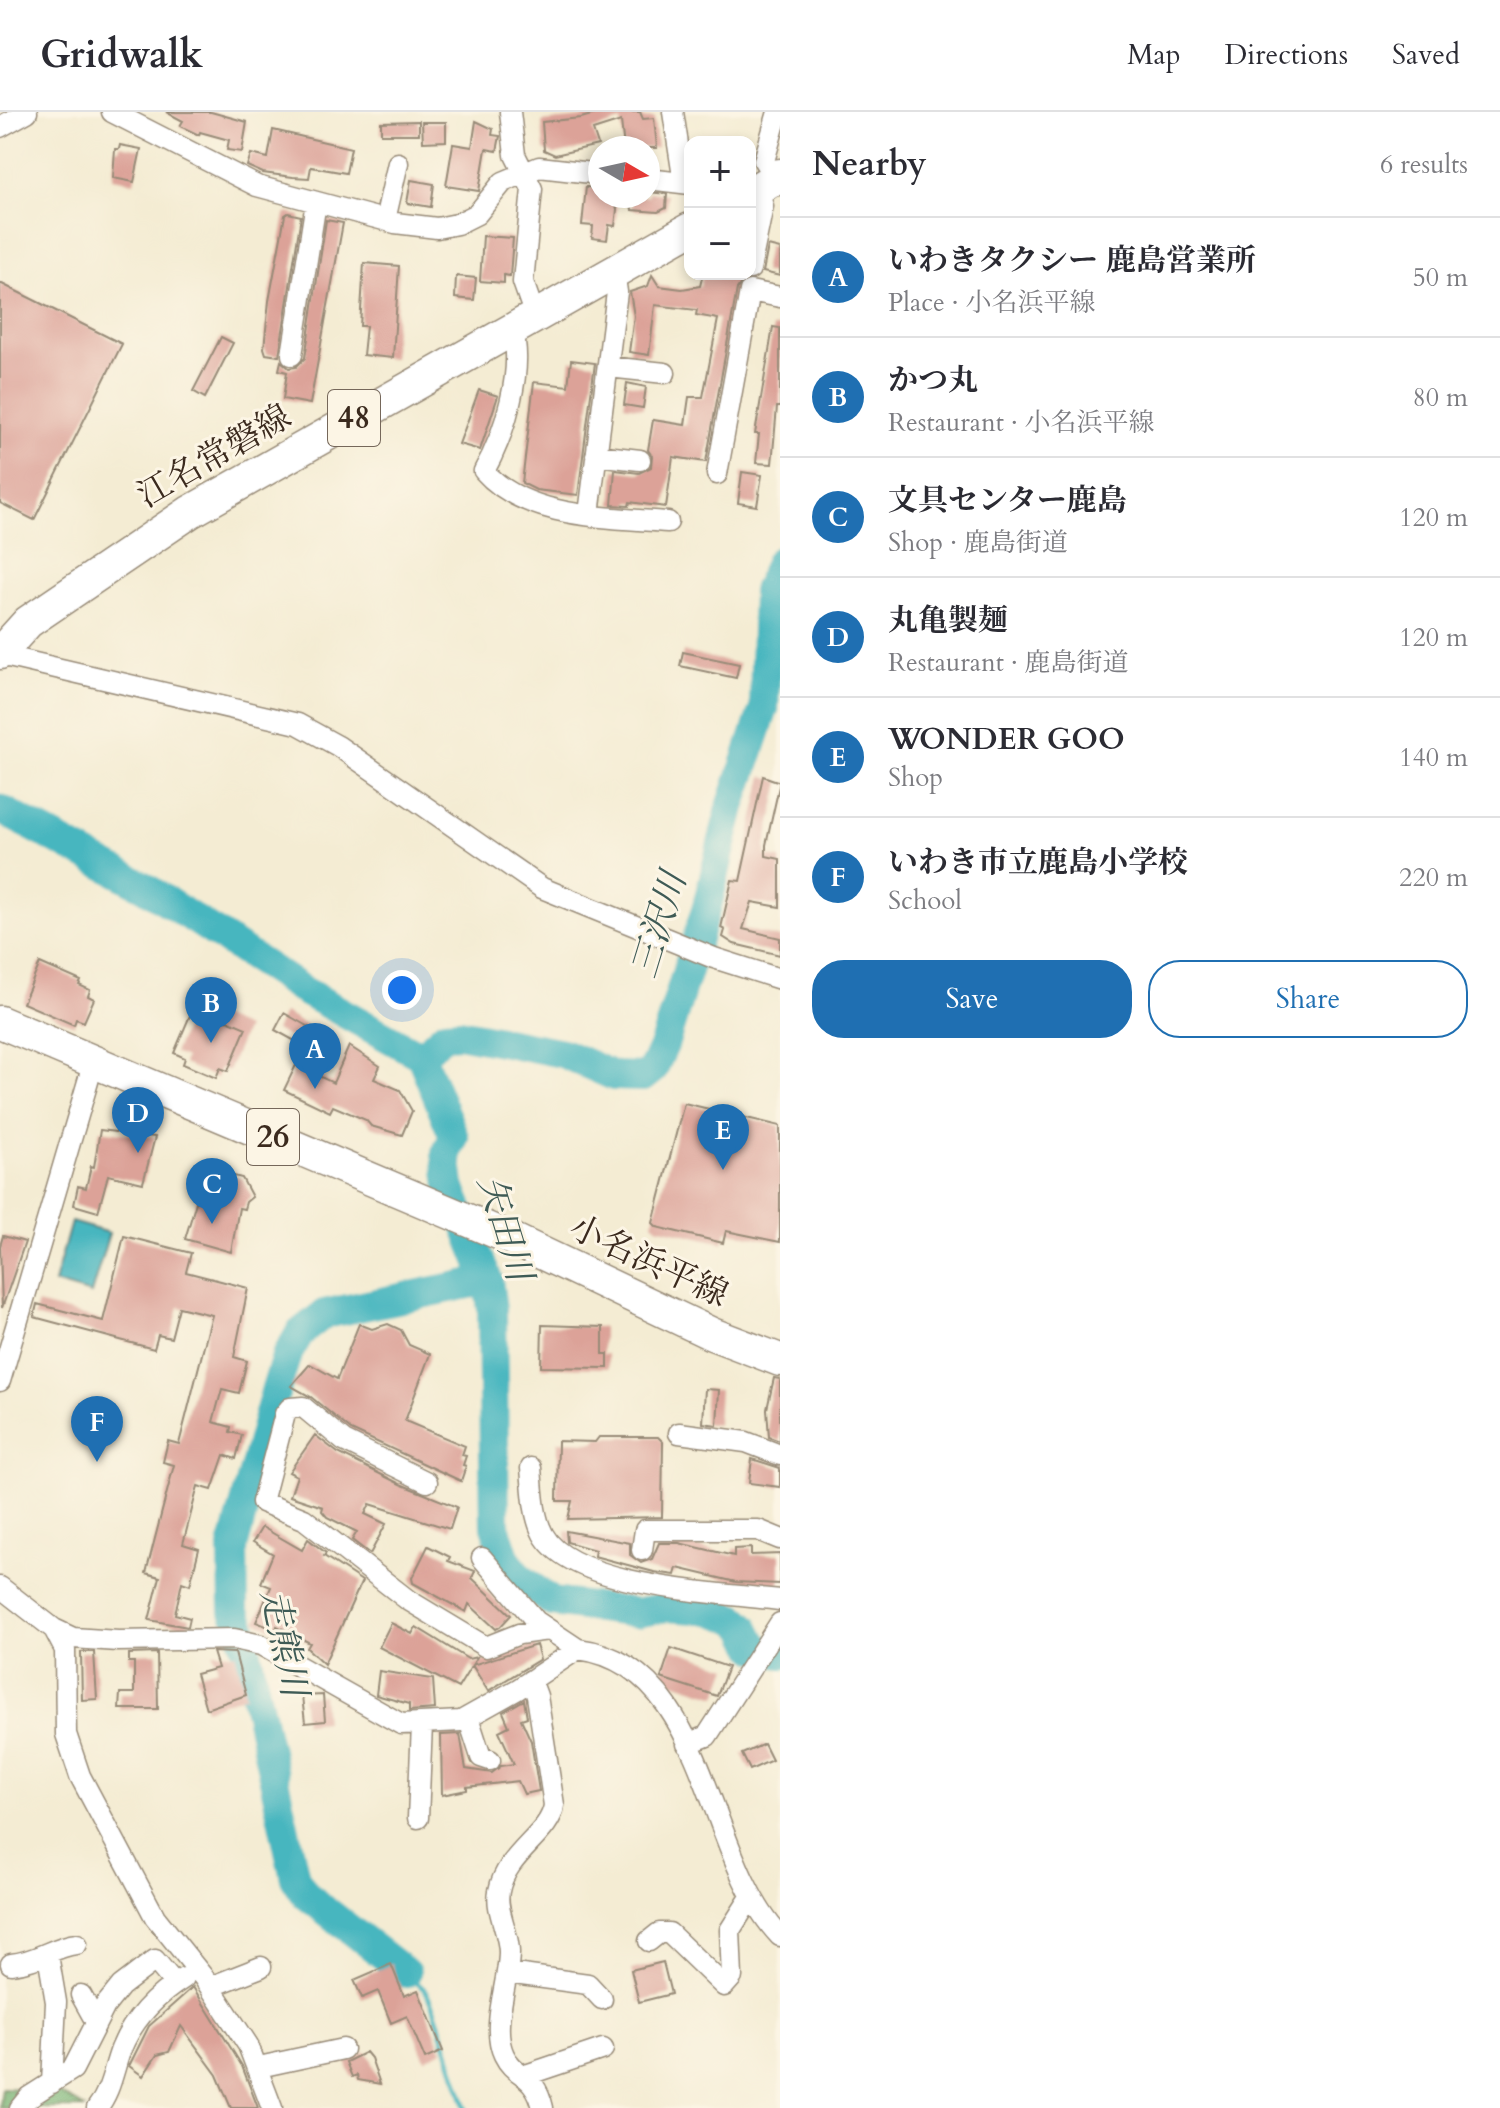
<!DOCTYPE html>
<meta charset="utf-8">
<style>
:root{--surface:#fff;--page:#f7f7f7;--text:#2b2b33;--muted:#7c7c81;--line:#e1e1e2;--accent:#1f6fb2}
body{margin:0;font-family:Cardo,"Noto Serif JP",serif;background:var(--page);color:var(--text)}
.controls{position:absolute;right:24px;top:24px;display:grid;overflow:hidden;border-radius:16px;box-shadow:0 4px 12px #0003}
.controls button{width:72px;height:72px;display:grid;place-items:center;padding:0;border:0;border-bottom:2px solid var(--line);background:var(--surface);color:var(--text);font:40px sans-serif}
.compass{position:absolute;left:588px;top:24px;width:72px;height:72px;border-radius:50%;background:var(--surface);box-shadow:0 4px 12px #0003;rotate:99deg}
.you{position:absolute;left:402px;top:878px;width:28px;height:28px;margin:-20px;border:6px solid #fff;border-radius:50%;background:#1a73e8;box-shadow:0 0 0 12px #1a73e833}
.badge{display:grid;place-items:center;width:52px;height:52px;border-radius:50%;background:var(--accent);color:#fff;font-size:26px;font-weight:700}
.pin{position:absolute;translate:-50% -66px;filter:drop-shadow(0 2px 4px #0008)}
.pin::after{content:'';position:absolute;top:42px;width:28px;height:24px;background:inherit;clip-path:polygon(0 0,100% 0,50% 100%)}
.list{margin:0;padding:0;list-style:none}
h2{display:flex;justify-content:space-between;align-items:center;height:104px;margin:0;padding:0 32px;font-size:34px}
h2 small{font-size:26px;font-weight:400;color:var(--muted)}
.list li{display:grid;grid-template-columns:52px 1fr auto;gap:24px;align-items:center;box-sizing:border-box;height:120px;padding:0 32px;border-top:2px solid var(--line)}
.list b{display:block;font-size:30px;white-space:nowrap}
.list p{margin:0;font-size:26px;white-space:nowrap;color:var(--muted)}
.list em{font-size:26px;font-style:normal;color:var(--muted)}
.actions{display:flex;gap:16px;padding:24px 32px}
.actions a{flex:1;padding:18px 0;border:2px solid var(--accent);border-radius:32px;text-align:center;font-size:28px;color:var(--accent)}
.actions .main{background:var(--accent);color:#fff}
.map{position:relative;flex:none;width:780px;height:1996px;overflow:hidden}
header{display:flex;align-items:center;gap:48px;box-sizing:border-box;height:112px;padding:0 40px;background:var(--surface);border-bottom:2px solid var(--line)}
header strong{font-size:38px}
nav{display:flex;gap:44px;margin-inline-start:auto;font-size:28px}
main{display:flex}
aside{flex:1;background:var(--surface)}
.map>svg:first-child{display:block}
</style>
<header>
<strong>Gridwalk</strong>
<nav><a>Map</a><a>Directions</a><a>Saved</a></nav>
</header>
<main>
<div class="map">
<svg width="780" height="1996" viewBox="0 0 780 1996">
<rect width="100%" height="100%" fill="#fcf5e5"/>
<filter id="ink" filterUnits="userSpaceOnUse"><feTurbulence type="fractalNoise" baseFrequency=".0125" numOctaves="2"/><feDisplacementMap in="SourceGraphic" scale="16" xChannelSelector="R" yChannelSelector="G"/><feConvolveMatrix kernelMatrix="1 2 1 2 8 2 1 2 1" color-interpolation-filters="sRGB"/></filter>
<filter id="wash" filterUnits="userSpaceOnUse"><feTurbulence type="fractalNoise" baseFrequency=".006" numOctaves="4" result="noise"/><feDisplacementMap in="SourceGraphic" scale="32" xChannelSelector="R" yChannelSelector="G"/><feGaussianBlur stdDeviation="1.8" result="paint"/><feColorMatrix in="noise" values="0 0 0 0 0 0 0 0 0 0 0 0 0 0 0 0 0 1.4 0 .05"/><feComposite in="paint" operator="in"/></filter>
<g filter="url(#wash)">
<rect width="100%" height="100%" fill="#f4ecd3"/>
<path fill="#74b272" stroke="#586e48" stroke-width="2" d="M2,1976L53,1978L85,1996H0Z"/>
<path fill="#47b6bf" stroke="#41706e" stroke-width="2" d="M71,1110L109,1121L91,1182L54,1171Z"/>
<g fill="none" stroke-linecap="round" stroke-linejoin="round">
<path stroke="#47b6bf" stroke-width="5" d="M406,1861L425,1878L435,1899L466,1996"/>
<path stroke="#47b6bf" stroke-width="30" d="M0,697L145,775L304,879L421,944L454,1025L446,1041L450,1074L488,1168L492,1197L495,1414L505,1445L518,1464L552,1490L637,1501L666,1495L710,1498L736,1507L746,1516L756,1536L780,1542
M421,944L445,922L459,921L562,941L614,964L643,965L653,957L664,933L707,794L731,695L764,596L767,479L780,449
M406,1861L306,1783L295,1766L241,1513L234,1499L233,1436L274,1284L286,1245L300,1221L324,1202L488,1168"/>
</g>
<g id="blocks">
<path fill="#dca298" d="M166,0H211L247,10L242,40L227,38L229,28L200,20L199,23L180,14L183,9Z
M602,0H640L643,7L654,6L657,36H624L621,9L593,18L598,33L555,43L544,38L542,10L581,6Z
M419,9V22H381V10Z
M476,9L493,17L492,23L500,24L497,39L486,37L479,79L446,74L453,32L472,35Z
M422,10H446V29L423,30Z
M273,18L351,36L346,61L311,55L309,66L293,65L263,61L247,54L251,42L268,46Z
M120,33L141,37L134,70L113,66L115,37H119Z
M411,68L434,72L431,95L407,91Z
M586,75L600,76V84H613L617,97L615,114L609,113L607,128L592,126L593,114L582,113Z
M648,80L667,82L666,96L658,100L632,98L630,84H648Z
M288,101L301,104L279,244L266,242L264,236L269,189L285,103Z
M326,108L343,111L310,292L283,287L287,260L279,258L281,249L289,256L296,255L305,246Z
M483,124L513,126L510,164L504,163V171L480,169Z
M768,134L780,137V164L763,160Z
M364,151L399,154L393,246L363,243L366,214H360Z
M703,162H738L743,168L737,177L706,350L673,345L666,395L630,390L629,394L612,393L615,358L639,361L651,355L652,344L648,338L653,308L685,313L689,285H703L718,207L696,203L697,198L655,193L649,243L629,240L634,204L630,180L648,174L652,163L659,174L682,177L700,174Z
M456,164L476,166L474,188L455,186Z
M0,171L122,232L34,408L0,391Z
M773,215L780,216V295H777L772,352L756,351L759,322H755Z
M221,225L233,231L205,286L193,279Z
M571,248L595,251L578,383L536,378L522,371L534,270L568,274Z
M627,271L646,275L643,296L624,293Z
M479,278L498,284L480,338L459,332Z
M742,360L762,363L757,394L738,391Z
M683,540L739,552L736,566L680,554Z
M763,664L780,670L766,733V744L780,747V795L752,790L743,817L780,826V843L734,832L723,825L725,818L721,816L732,768L740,769Z
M40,851L81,869L79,873L90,878L88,884L94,887L84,910L76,907L74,913L23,891Z
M194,894L246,916L228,959L220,956L216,966L183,952L185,946L174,941Z
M284,901L314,918L304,934L275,918Z
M349,934L380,954L374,967L400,978L412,999L402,1023L371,1014L366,1008L333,994L330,1000L284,978L296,953L333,971Z
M684,991L780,1014V1130L726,1119L723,1131L657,1115L653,1111Z
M100,1018L155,1025L143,1071L108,1063L98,1100L74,1093L78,1074L86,1076L91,1054L94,1055Z
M206,1057L242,1066L252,1085L246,1090L244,1097L239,1096L231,1140L185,1127Z
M3,1124L25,1130L2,1196L0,1134Z
M124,1124L191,1141L186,1160L248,1176L234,1245L247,1249L239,1281L222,1277L213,1310L231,1315L230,1320L242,1323L236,1347L224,1343L212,1378L198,1374L183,1432L199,1437L190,1473L182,1470L175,1502L190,1506L188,1515L149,1508L160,1465L146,1461L174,1353L163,1350L168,1329L179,1332L212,1203L179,1195L171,1226L158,1223L154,1237L34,1205L37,1192L103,1209Z
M359,1212L372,1217L388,1212L401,1218L409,1233L430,1242L405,1309L465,1334L462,1343L466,1344L463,1353L466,1354L461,1369L351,1318L311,1285L291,1274L310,1252L337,1267Z
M542,1213L603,1215V1242H608V1256L541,1255Z
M774,1266L780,1267V1329L769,1325L767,1297Z
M705,1277L719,1278L717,1313L703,1311Z
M315,1323L338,1341L400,1372L457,1395L450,1417L370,1392L365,1402L386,1412L370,1442L352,1428L357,1420L327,1405L322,1399L323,1395L290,1384L297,1364L289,1360Z
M599,1325H658L663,1330L662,1405L568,1407L572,1389H557L558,1329L595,1330Z
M752,1347L780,1356V1375L749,1371Z
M262,1415L302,1438L308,1427L326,1441L324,1444L362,1469L324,1552L307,1536L310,1531L277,1514L276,1518L256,1510L271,1475L261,1471L273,1442L253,1430Z
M566,1419L630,1431V1443L641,1451L652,1447L659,1431H679L734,1444V1437L751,1436V1443L780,1442V1472L736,1470L677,1456L675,1463L654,1460L594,1444L595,1438L567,1430Z
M428,1434L450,1445L448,1449L475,1459L472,1466L511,1503L500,1515L496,1517L469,1492L466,1500L413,1471L412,1466Z
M391,1511L412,1522L416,1515L468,1547L477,1545L458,1576L379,1535Z
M536,1533L540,1547L488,1579L472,1553Z
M671,1536L728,1555L717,1584L661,1566Z
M81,1540H94L97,1587L82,1588Z
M213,1540L235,1541L246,1583L206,1597L196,1562L218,1556Z
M157,1541L158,1597H119L120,1581H134V1550H129V1542Z
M379,1559L433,1567L435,1597L409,1599V1592L376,1583Z
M323,1583L325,1609L305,1611L302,1584Z
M524,1588L527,1605L521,1607L531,1629L539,1679L524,1682L518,1669L467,1675V1678L442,1683L441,1623L460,1622L466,1657L492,1661L501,1654L514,1652L499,1619L509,1614L503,1600Z
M764,1632L772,1648L750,1658L742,1642Z
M663,1850L671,1882L639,1890L631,1858Z
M391,1852L404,1884L418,1878L443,1939L425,1947L407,1904L391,1911L378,1879L362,1886L354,1868Z
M193,1875L242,1954L258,1996H231L217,1963L181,1914L169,1940L157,1943L143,1964L129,1954L149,1914Z
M366,1940L371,1946L380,1972L358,1968L357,1963L352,1965L346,1950Z"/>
</g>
</g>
<g filter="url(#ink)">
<use href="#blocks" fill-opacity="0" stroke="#988b78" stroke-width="2"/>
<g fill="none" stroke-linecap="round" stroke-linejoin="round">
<defs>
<path id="minor" d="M112,0L257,74L395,111L437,116L457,112L477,102L503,70L539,55L600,62
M510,0L515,43L532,77L523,170L535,204
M673,0L684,71
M778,0L764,49L779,73
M0,15L27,0
M648,67L690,72
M385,108L398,51
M750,157L763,94L757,77
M512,217C525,257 504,324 484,359C526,407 609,405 668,410
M292,243L316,90
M608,255L665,261
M596,343L640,348
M717,362L750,179L780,185
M589,402L617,180L614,160
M0,543L298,612L338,634L542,776L714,846L780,867
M0,1269L94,949
M679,1321L746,1330L780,1343
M531,1356C533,1377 533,1403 543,1422C572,1476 723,1481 780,1488
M427,1370L344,1329L303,1295L290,1296L285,1302L262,1390L304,1407L408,1488L486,1535L519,1522L548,1518
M642,1438L645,1418H758L780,1427
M482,1446L536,1509L578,1537
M0,1475L54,1517L73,1526L118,1529L234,1527L261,1533L401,1612L461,1609L518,1577L578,1537C709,1553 704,1745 780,1824
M54,1517L65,1538L66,1622L80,1664L155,1805L204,1866L248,1933L272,1996
M531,1568L537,1584L554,1693C551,1722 506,1741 499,1779C495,1798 509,1820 509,1840C509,1871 490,1914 504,1943C515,1966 535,1960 543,1996
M468,1605L481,1645L490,1648
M687,1632L707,1624L780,1511
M418,1706L422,1613
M649,1829L659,1821H669L724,1874L732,1865L730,1818L751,1785
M48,1843L56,1890L52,1971
M11,1852C37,1850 54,1834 77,1832
M507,1861L588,1872L602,1887
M210,1875L261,1855
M81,1883L96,1910
M259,1955L343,1937
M526,1963L603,1937
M20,1996L29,1985L73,1957L105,1894L121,1874L155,1848L175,1872
M97,1996C111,1979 113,1958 121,1937C133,1907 157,1883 184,1866"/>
<path id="primary" d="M750,81L780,63
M0,541L28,510L190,400L690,117
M0,910L510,1126L712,1222L780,1248"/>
</defs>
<use href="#minor" stroke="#988b78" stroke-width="23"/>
<use href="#primary" stroke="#988b78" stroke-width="35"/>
<use href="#minor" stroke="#fff" stroke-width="20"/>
<use href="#primary" stroke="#fff" stroke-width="32"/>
</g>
</g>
<g text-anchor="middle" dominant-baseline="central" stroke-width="6" stroke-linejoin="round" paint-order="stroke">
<g fill="#fcf5e5" stroke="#75675a" stroke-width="2">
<rect x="328" y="278" width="52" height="56" rx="6"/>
<rect x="247" y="997" width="52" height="56" rx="6"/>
</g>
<g font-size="32" font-weight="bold" fill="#3b2a1e">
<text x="354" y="306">48</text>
<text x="273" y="1025">26</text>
</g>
<g font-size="34" fill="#3b2a1e" stroke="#fcf5e5">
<text transform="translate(214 344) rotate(-30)">江名常磐線</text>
<text transform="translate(649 1149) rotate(25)">小名浜平線</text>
</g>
<g font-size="36" font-style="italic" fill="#3f5b56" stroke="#fcf5e5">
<text transform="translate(659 813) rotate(-73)">三沢川</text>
<text transform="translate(505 1116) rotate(73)">矢田川</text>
<text transform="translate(284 1531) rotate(78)">走熊川</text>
</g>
</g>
</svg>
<div class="controls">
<button>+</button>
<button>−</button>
</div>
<svg class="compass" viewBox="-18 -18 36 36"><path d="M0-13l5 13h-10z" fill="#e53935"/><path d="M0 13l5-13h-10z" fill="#7c7c81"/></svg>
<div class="you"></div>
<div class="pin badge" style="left:315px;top:977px">A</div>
<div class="pin badge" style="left:211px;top:931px">B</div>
<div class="pin badge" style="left:212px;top:1112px">C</div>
<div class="pin badge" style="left:138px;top:1041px">D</div>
<div class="pin badge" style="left:723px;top:1058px">E</div>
<div class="pin badge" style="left:97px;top:1350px">F</div>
</div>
<aside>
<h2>Nearby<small>6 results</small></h2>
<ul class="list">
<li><span class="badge">A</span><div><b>いわきタクシー 鹿島営業所</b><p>Place · 小名浜平線</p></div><em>50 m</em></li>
<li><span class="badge">B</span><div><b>かつ丸</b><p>Restaurant · 小名浜平線</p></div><em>80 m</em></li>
<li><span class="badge">C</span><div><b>文具センター鹿島</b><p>Shop · 鹿島街道</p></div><em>120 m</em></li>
<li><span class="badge">D</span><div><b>丸亀製麺</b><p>Restaurant · 鹿島街道</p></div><em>120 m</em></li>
<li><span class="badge">E</span><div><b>WONDER GOO</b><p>Shop</p></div><em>140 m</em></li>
<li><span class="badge">F</span><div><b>いわき市立鹿島小学校</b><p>School</p></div><em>220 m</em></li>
</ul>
<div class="actions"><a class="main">Save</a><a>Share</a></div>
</aside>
</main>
